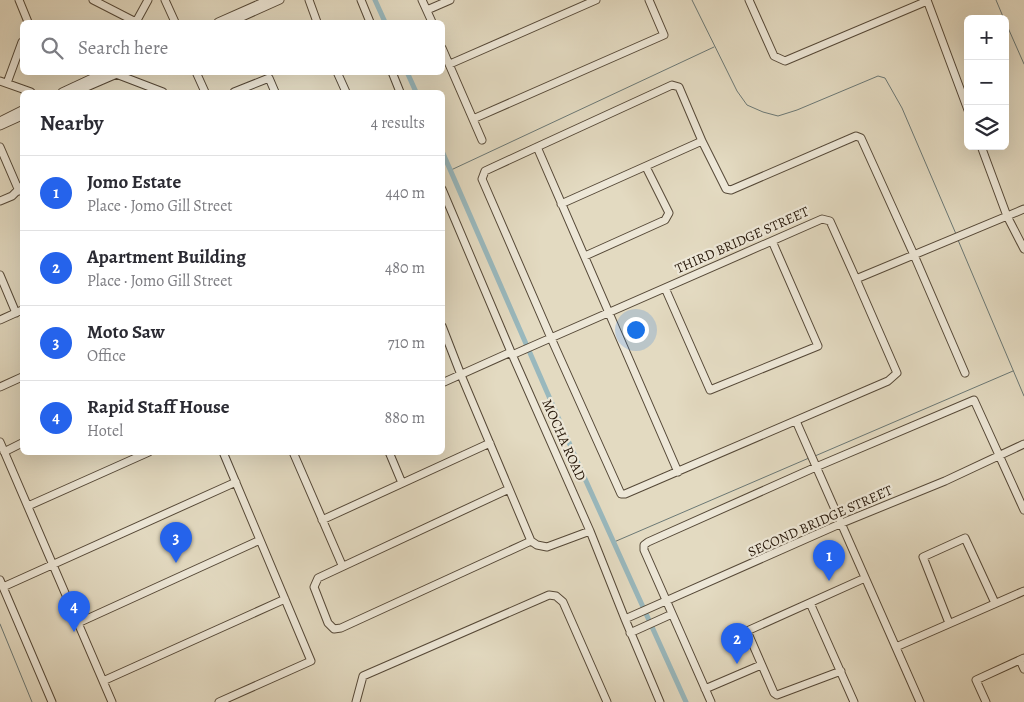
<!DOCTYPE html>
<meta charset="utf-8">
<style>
:root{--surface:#fff;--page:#f7f7f7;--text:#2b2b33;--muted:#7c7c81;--line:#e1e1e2;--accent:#2563eb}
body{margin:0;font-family:Alegreya,serif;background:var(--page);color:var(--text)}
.controls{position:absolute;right:15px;top:15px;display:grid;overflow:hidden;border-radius:8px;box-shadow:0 5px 20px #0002}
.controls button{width:45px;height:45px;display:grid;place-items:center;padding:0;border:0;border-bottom:1px solid var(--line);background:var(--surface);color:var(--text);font:25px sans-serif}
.you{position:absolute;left:635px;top:329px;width:18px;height:18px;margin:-12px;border:4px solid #fff;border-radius:50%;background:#1a73e8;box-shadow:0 0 0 8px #1a73e833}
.badge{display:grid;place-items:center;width:32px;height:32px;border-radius:50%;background:var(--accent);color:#fff;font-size:16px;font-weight:700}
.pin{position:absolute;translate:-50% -41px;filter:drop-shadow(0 1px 2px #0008)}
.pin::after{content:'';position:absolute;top:26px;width:18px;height:15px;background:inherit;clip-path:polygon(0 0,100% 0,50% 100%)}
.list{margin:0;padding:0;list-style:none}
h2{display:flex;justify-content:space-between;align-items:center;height:65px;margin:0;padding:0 20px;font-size:21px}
h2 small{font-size:16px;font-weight:400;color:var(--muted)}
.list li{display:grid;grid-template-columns:32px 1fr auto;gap:15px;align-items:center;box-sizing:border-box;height:75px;padding:0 20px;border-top:1px solid var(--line)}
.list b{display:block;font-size:19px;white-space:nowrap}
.list p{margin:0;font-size:16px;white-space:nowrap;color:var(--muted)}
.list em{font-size:16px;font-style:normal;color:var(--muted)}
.icon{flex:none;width:28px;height:28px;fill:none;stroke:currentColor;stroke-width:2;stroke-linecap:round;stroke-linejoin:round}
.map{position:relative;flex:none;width:1024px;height:702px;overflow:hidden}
.search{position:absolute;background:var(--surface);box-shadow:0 5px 20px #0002;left:20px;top:20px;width:425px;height:55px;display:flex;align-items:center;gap:12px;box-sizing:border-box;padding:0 18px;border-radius:8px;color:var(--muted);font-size:19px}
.panel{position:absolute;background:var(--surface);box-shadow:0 5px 20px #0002;left:20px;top:90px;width:425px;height:365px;border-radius:8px}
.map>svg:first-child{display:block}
</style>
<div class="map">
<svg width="1024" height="702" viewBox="0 0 1024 702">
<rect width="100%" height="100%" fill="#e3dac1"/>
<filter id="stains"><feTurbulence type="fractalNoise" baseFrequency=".004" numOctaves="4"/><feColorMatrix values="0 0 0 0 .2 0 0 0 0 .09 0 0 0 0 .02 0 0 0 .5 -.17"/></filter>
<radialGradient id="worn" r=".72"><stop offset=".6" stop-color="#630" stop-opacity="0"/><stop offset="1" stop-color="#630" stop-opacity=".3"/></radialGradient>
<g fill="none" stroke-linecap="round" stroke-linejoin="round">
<path stroke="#6b7875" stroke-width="1" d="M692,0L737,91L747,105L763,112L778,116L797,110L878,76L885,78L902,108L956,234
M996,0L1004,19
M1005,21L1024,64
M451,170L714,47
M958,240L1024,396
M815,456L1013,371
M614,542L809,458
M0,624L32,702"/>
<path stroke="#99b8bd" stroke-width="5" d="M375,0L385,22
M407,72L416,92
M442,151L581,470L686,702"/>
<defs>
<path id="minor" d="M19,0L28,22
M93,0L136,22
M165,0L175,22
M309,0L317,22
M361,0L370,22
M422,0L432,22
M749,0L774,56L785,61L927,1
M927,0L968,110
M427,10L450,0
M136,22L148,0
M218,22L268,0
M231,22L280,0
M442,48L482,140
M450,64L596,0
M196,72L205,92
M337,72L346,92
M392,72L400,92
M116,74L163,92
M0,81L31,92
M7,83L22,42
M62,92L105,72
M75,92L119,73
M234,92L269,78L275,92
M473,119L664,35L649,0
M0,121L22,110
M0,126L22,116
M981,146L1007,216L1024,249
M0,147L19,191
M537,147L672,85L679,87L702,141L726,189L731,190L856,136L861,138L914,255L965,373
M442,189L511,352L590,531L625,619L660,702
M0,201L12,196L22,186
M561,204L702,141
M585,256L665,220L669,213L646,167
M0,275L16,313
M665,288L710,390L818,346L772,241
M0,320L22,310
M442,326L461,375L531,541L537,545L547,547L590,531
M512,355L822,219L830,221L856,279L1024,209
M442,383L511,352
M0,387L22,377
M796,421L920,702
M0,442L112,702
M4,452L22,443
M293,452L342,565
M389,452L402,483
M678,472L537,147L485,171L482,179L551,338L621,494H625L888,381L897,373L856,279
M509,489L318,578L314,587L328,623L334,629L341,628L531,541
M28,506L149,452
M322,520L490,443
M0,580L52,702
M3,587L236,482
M810,603L854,702
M625,619L842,523L945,481L1024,444
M78,623L260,540
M949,623L923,557L965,538L995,603
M630,633L672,614
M896,647L1024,591
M1020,660L1024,669
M841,671L777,695L774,693L747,631L865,578
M103,681L285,599
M705,689L761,665
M219,702L311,661L223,452
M356,702L363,676L549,595L556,596L563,602L607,702
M711,702L644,550V545L648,542L816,467L974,400L1024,510
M986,702L976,680L1024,658"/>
</defs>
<use href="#minor" stroke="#554837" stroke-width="9"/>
<use href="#minor" stroke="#ede7d7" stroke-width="7"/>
</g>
<g text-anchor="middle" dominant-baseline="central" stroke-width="4.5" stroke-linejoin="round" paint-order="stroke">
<g font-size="14" fill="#261709" stroke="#ede7d7">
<text transform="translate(742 240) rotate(-24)">THIRD BRIDGE STREET</text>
<text transform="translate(564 440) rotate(66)">MOCHA ROAD</text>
<text transform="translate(820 521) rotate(-24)">SECOND BRIDGE STREET</text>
</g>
</g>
<rect width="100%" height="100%" filter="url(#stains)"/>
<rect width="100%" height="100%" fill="url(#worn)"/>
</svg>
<div class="controls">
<button>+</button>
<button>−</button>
<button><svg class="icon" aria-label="layers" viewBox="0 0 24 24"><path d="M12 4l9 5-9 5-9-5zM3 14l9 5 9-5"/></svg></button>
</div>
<div class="you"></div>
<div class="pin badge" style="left:829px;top:581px">1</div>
<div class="pin badge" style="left:737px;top:664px">2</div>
<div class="pin badge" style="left:176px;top:563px">3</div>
<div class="pin badge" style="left:74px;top:632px">4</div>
<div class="search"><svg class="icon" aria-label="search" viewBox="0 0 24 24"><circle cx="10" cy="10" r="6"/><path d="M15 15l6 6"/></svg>Search here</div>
<section class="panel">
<h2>Nearby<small>4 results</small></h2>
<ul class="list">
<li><span class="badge">1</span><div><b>Jomo Estate</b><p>Place · Jomo Gill Street</p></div><em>440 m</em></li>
<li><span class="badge">2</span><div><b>Apartment Building</b><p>Place · Jomo Gill Street</p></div><em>480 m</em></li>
<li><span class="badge">3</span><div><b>Moto Saw</b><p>Office</p></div><em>710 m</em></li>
<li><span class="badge">4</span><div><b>Rapid Staff House</b><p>Hotel</p></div><em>880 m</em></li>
</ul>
</section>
</div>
